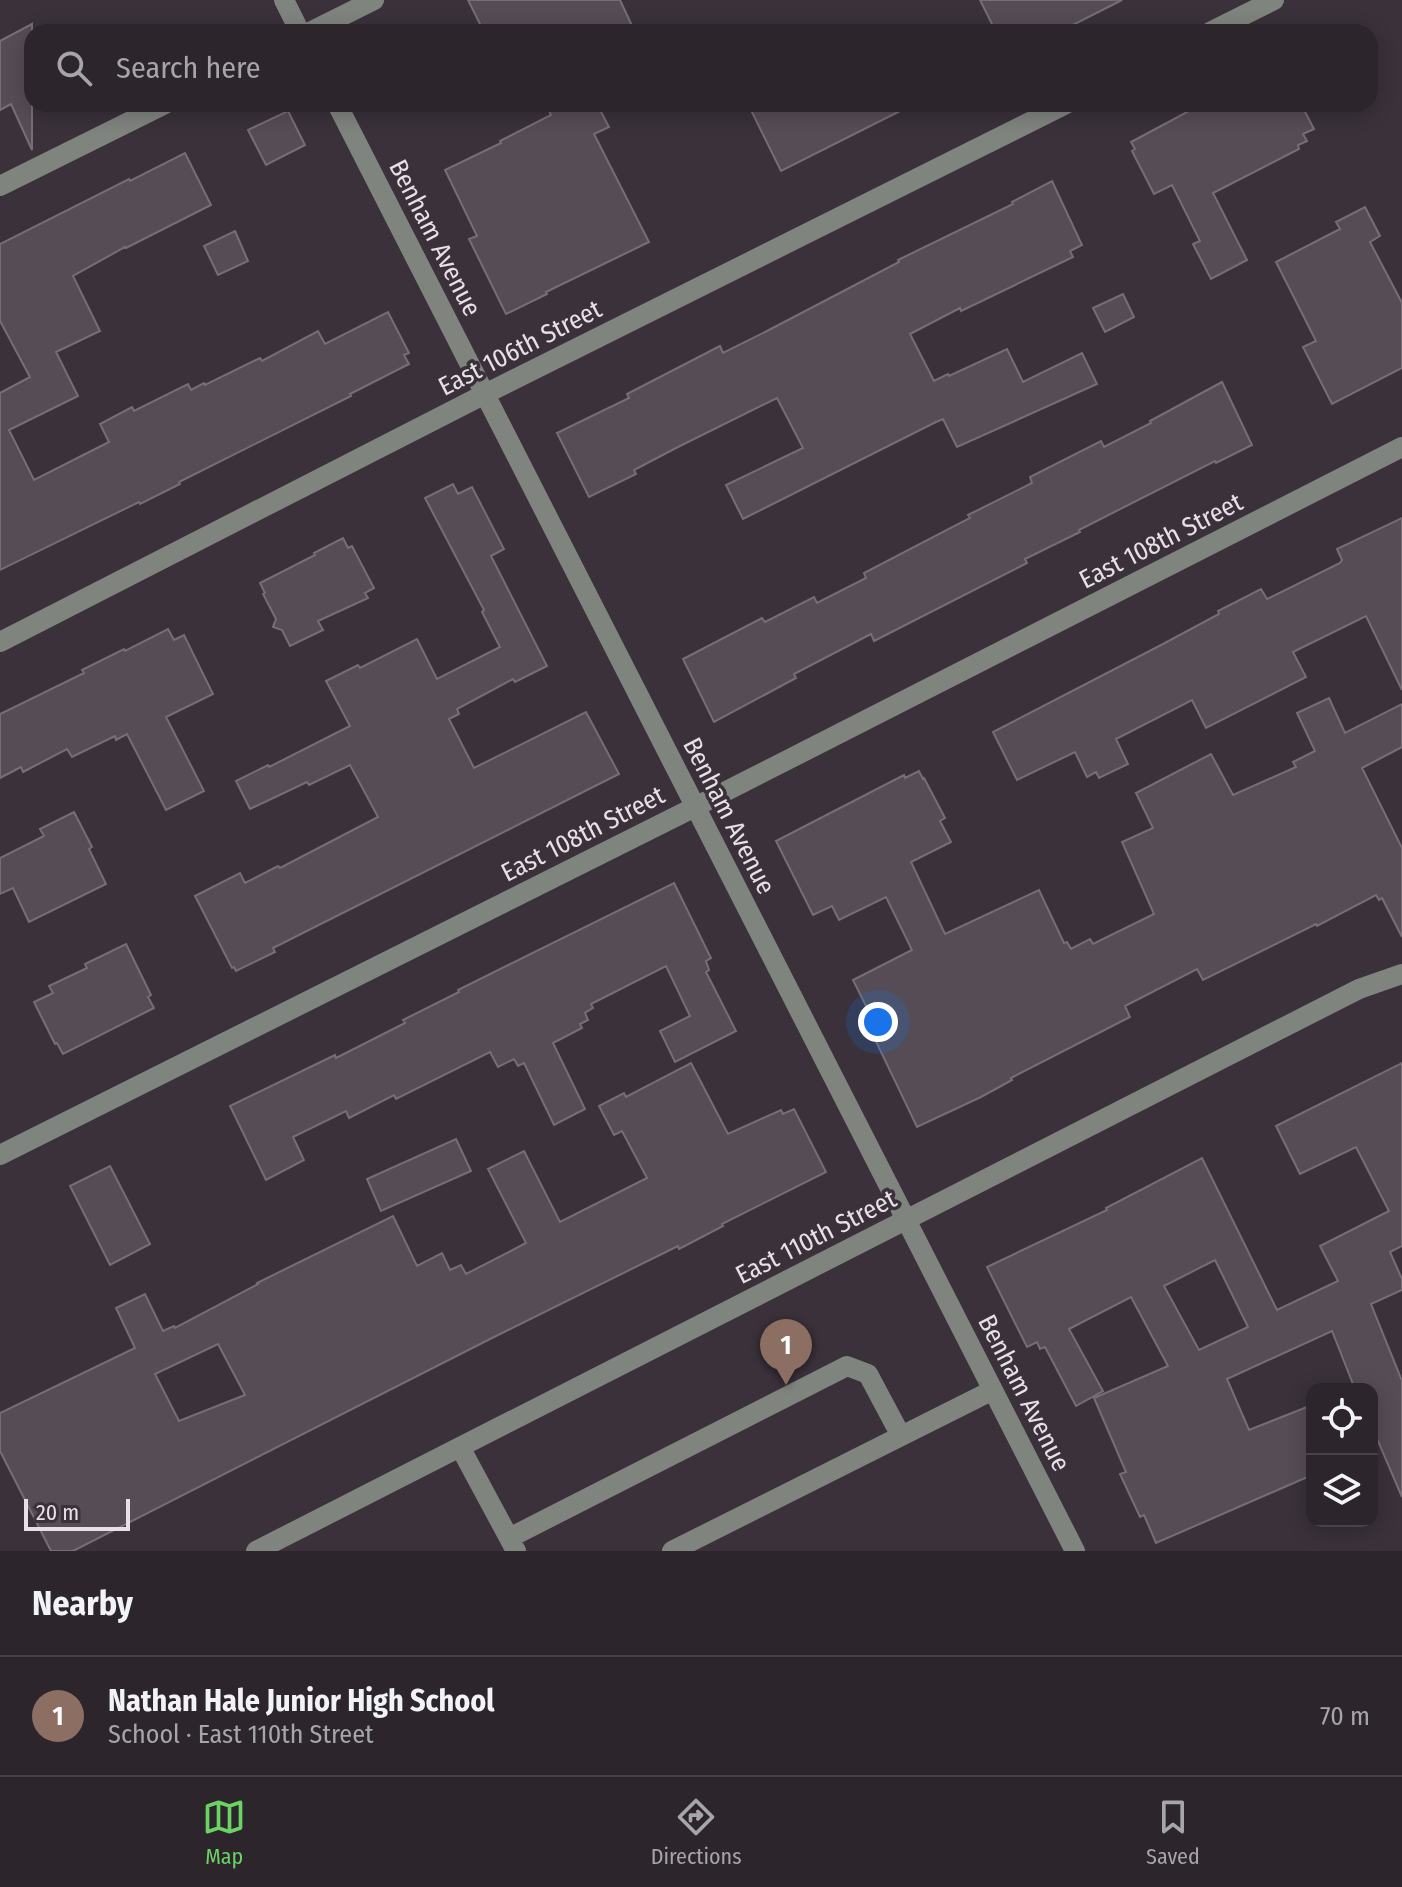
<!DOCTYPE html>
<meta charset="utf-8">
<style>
:root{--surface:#2c252c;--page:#383138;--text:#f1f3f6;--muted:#a6a5a9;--line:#484248;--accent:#6ad364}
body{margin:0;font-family:"Fira Sans Condensed",sans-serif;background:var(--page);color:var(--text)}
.controls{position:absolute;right:24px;bottom:24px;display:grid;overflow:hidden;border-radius:16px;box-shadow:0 4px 20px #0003}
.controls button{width:72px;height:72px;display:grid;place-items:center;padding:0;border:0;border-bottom:2px solid var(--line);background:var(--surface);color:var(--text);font:40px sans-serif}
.scale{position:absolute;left:24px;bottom:20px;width:106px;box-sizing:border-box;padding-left:8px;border:4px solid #e7e1e7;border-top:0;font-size:22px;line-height:28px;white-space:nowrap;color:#e7e1e7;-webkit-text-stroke:6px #3a313a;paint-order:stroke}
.you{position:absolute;left:878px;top:1022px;width:28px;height:28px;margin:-20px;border:6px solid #fff;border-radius:50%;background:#1a73e8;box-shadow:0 0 0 12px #1a73e833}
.badge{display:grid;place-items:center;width:52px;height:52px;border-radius:50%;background:var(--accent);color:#fff;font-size:26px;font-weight:700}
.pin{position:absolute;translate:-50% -66px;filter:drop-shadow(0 2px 4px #0008)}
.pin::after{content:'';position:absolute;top:42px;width:28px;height:24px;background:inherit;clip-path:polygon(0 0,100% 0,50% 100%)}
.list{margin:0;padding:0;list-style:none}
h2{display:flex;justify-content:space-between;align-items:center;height:104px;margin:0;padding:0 32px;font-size:34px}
h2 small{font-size:26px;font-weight:400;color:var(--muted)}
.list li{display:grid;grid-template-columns:52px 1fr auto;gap:24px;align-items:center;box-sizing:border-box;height:120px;padding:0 32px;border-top:2px solid var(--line)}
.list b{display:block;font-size:30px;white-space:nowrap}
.list p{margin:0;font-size:26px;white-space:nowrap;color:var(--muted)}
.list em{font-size:26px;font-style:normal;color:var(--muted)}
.icon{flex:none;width:44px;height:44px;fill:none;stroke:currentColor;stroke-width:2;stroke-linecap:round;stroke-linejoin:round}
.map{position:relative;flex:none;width:1402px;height:1551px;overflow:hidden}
.search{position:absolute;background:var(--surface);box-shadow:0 4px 20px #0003;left:24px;right:24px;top:24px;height:88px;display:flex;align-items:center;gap:20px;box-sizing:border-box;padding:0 28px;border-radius:24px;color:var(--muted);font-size:30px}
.sheet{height:224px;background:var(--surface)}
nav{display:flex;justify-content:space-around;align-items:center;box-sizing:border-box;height:112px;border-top:2px solid var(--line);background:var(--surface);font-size:22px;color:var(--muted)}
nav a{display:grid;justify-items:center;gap:4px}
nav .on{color:var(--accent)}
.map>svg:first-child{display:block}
</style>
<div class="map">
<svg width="1402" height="1551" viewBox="0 0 1402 1551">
<rect width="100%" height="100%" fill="#3a313a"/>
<path fill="#564c56" stroke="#776d77" stroke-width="2" fill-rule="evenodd" d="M468,0H620L635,32H484Z
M980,0H1122L1059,32H996Z
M32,24V150L11,104L0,110V41Z
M546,104H597L609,127L594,134L649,242L546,292L547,294L506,314L469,239L477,236L445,170L501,143L500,141L551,115Z
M748,104H914L781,171Z
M1202,104H1301L1314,129L1303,134L1307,141L1298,145L1299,149L1213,193L1247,260L1211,279L1193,244L1200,241L1172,185L1154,194L1132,151L1135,149L1131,142Z
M288,111L305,145L266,165L248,130Z
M185,153L211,205L126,248L125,247L73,276L100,331L56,352L78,396L9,430L34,480L109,442L100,424L132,407L134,411L188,384L191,390L204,383L205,385L260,358L262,361L318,331L325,344L388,312L409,353L404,355L409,364L350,394L351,396L179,482L180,484L140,504L139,502L0,570V393L30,377L0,321V244L129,179L130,181Z
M1052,181L1082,245L1070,251L1073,257L961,311L960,308L910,334L934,381L948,374L949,376L1007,349L1023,382L1082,353L1097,384L957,447L943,419L936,422L743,519L726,485L803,448L777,398L678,447L634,470L636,474L589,497L557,433L629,398L627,394L720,346L723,353L767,331L899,262L898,260L1013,204L1012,202Z
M1365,207L1380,236L1370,242L1402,303V368L1332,404L1303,347L1316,341L1276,262L1340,229L1336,222Z
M235,231L248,261L218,275L204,246Z
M1123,294L1134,317L1105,332L1093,308Z
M1222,382L1252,445L1216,463L1215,461L1079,530L1080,532L1025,559L1027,563L874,641L871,634L794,674L796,678L714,722L683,659L762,618L765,622L814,597L817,603L866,578L864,573L970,518L968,515L1032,483L1030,477L1101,441L1104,447L1151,423L1150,421Z
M453,484L458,494L472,487L504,549L491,556L547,666L515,682L513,679L457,709L459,714L449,719L474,768L586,712L619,774L273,948L275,952L236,971L234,967L232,968L195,896L240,873L245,883L278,866L280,868L378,817L350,765L309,785L307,782L250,809L236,781L268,765L269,767L350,726L326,681L358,665L360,668L417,639L437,679L500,647L482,612L484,610L425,498Z
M1402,518V690L1366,616L1293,652L1306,677L1206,728L1192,700L1116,739L1128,764L1099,778L1096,772L1087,777L1075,752L1017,780L993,732L1163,644L1219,614L1218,611L1261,589L1267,599L1340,563L1342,560L1337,549Z
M343,538L348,548L352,546L374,588L365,593L368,598L318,621L323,630L290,646L282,630L273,627L276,619L263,594L265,593L260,583L315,555L314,553Z
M168,629L174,640L184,635L213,694L166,717L204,791L166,810L127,734L116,740L115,736L72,757L67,749L23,772L21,767L0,778V714L84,673L82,670L124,649L125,651Z
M1329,698L1345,733L1402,704V747L1362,768L1402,848V937L1382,898L1379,900L1376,895L1317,926L1316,924L1203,980L1197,969L1125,1006L1130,1017L1011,1078L1012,1080L981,1097L917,1127L871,1031L877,1028L853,980L912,950L886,897L839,920L832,906L813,915L776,841L904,775L905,778L919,771L923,779L924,778L945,818L940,821L951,842L911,862L945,934L1039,890L1064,943L1067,942L1071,949L1090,939L1093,944L1154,914L1122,842L1153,828L1136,793L1211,754L1233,795L1296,767L1293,762L1315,751L1297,713Z
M74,812L92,847L89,849L106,884L29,922L13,888L0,894V858L44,836L40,829Z
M674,883L711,958L706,961L709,970L706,972L736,1031L675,1062L660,1031L690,1016L666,966L591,1004L593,1008L585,1013L588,1020L580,1024L582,1028L553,1043L585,1109L554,1125L524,1063L518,1066L514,1059L498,1067L490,1052L396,1099L394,1095L349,1118L346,1111L293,1137L304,1160L266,1180L230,1106L335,1055L336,1058L405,1023L403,1020L459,992L458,990Z
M126,944L151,995L148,997L154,1008L63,1054L57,1043L55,1044L34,1002L53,993L49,986L87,968L85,964Z
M691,1063L728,1134L781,1110L783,1114L794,1109L826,1172L722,1224L723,1226L679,1249L678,1246L494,1337L73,1551H51L0,1451V1413L135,1348L116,1308L145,1294L163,1331L174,1326L175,1328L258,1284L257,1283L393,1216L417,1266L442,1253L450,1270L461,1265L466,1274L526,1243L488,1169L524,1151L560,1222L647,1178L622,1131L614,1135L599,1106L624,1093L626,1097ZM218,1344L245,1395L179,1421L155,1374Z
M1402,1063V1246L1390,1252L1402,1279V1290L1371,1304L1402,1381V1497L1372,1427V1389H1355L1332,1331L1227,1379L1249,1430L1312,1405V1475L1156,1543L1144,1515L1140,1517L1120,1474L1126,1472L1094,1398L1168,1366L1131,1297L1069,1329L1103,1391L1076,1406L1045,1347L1040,1349L1037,1342L1027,1347L987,1267L1107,1210L1106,1208L1202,1158L1277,1310L1338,1281L1320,1246L1389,1211L1356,1147L1300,1174L1276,1126ZM1215,1260L1248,1327L1199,1350L1164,1286Z
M456,1139L471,1171L381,1211L367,1179Z
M110,1166L150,1244L110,1265L70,1186Z"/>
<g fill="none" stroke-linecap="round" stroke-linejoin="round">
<path stroke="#80847f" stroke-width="20" d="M284,0L300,32
M310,32L374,0
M1210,32L1274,0
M337,104L1075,1551
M0,186L165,104
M0,642L485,394L1066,104
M0,1155L695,807L1402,447
M460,1447L516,1551
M509,1538L847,1366L868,1374L901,1436
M256,1551L1359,989L1402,974
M672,1551L993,1390"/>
</g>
<g text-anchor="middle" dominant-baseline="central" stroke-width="7" stroke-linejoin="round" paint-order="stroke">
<g font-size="26" fill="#e7e1e7" stroke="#3a313a">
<text transform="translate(435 238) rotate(63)">Benham Avenue</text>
<text transform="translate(520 348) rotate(-27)">East 106th Street</text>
<text transform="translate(1161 541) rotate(-27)">East 108th Street</text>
<text transform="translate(729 816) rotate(63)">Benham Avenue</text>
<text transform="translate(583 834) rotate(-27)">East 108th Street</text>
<text transform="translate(816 1237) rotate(-27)">East 110th Street</text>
<text transform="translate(1024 1393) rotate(63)">Benham Avenue</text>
</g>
</g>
</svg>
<div class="controls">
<button><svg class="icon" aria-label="locate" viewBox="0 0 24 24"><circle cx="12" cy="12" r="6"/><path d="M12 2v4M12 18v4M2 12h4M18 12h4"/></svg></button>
<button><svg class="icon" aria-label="layers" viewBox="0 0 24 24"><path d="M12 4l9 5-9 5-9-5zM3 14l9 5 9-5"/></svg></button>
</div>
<div class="scale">20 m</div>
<div class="you"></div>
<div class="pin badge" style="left:786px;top:1385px;background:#8d6e63">1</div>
<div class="search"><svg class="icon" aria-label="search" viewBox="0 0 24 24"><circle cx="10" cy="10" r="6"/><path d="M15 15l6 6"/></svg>Search here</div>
</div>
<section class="sheet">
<h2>Nearby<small></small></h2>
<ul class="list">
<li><span class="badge" style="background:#8d6e63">1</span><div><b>Nathan Hale Junior High School</b><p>School · East 110th Street</p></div><em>70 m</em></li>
</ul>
</section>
<nav>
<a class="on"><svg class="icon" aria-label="map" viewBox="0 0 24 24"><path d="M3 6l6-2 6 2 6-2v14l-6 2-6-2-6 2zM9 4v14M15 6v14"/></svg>Map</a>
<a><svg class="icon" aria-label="directions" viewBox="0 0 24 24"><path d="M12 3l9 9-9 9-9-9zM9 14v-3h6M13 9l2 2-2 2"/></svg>Directions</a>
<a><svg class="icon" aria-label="saved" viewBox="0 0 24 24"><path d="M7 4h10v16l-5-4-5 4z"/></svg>Saved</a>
</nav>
